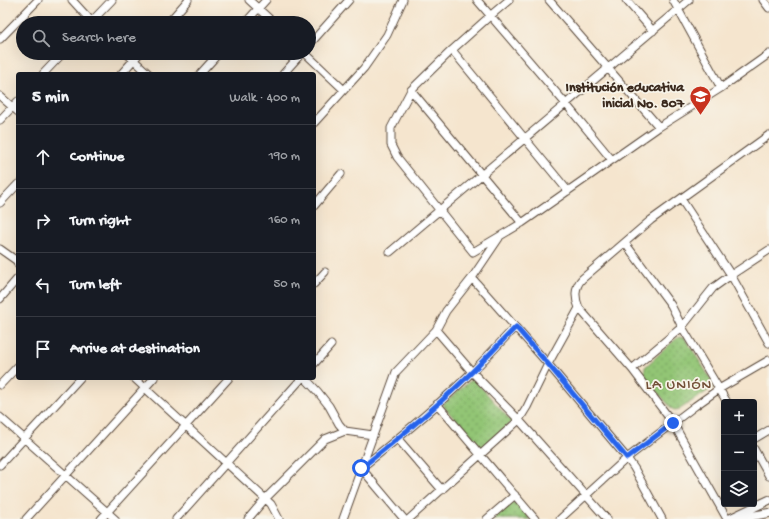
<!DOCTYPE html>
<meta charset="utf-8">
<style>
:root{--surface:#171b24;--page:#20242c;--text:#f1f3f6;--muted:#9ea1a6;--line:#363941}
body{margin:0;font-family:"Gochi Hand",sans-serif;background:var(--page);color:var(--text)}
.controls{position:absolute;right:12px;bottom:12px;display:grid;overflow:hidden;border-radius:4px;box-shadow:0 4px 16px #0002}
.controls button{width:36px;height:36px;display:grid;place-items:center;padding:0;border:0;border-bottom:1px solid var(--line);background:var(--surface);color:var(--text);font:20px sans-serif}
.stop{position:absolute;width:12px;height:12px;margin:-9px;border:3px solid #2563eb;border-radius:50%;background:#fff}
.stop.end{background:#2563eb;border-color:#fff;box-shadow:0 1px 4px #0008}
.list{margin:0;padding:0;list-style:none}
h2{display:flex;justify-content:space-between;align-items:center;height:52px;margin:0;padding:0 16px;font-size:17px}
h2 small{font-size:13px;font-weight:400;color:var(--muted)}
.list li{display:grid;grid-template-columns:26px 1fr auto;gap:12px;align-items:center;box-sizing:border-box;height:64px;padding:0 16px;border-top:1px solid var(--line)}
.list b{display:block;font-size:15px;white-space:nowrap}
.list em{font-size:13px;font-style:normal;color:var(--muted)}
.icon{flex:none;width:22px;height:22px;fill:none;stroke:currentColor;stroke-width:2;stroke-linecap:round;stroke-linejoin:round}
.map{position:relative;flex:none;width:769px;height:519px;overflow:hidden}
.search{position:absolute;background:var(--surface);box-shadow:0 4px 16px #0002;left:16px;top:16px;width:300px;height:44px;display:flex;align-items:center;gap:10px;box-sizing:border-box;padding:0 14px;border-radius:22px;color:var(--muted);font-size:15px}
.panel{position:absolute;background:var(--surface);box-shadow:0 4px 16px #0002;left:16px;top:72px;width:300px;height:308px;border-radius:4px}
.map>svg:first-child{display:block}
</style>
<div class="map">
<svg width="769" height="519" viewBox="0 0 769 519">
<defs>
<pattern id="park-dots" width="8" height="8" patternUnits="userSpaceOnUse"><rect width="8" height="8" fill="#92c575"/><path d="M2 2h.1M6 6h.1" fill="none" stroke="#78a05f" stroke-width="1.8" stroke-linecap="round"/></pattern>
</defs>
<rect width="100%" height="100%" fill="#f7f3e8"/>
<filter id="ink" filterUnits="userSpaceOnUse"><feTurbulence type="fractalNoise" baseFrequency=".025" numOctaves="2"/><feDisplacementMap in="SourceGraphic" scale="8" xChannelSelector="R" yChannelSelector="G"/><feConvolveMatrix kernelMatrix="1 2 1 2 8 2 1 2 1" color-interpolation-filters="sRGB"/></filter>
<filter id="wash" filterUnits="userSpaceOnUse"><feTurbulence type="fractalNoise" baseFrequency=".012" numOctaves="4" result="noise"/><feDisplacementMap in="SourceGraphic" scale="16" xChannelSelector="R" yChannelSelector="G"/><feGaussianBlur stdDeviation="0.9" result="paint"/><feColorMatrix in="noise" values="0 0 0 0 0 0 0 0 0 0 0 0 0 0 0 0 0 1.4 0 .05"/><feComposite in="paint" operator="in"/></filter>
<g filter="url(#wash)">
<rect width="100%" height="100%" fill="#f5e5ce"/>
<path fill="url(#park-dots)" stroke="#66784a" d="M679,337L685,338L712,381L713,383L712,388L680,409L675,410L672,409L644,376L645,367L677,338Z
M473,378L512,422L482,449L442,405Z
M515,500L530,519H493Z"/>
</g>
<g filter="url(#ink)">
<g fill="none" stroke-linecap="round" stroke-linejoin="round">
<defs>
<path id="minor" d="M72,0L93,23
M249,0L274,23
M477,0L566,104L612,160
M509,0L490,16L452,50L411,90L391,128V145L397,157L473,252L522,223L659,127L721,88L769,54
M549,0L659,127
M626,0L653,31
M673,0L721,88
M763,0L769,8
M90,23L112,0
M168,23L188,0
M245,23L266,0
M0,39L38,0
M309,45L349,0
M452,50L568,191
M126,53L149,74
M305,53L344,90
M43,74L63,53
M121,74L140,53
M200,74L219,53
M283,74L302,53
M411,90L522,223
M0,96L18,112
M0,120L18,101
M314,123L364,68L387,35L403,0
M681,199L731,275L769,343
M0,203L18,184
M314,206L341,174
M625,243L671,305L682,327L727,402
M0,249L17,261L18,265
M390,252L689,0
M472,278L548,364L627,458L634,468L662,519
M314,284L325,272
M0,299L18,278
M436,330L472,372L519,420L607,519
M314,364L331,345
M632,369L682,327L713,288L731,275L769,250
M134,378L271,504L279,519
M305,378L318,392L329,406L339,424L345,431L373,435
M0,385L18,366
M437,404L535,519
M0,417L115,519
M398,439L442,490
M754,439L769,430
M754,449L769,476
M0,465L80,378
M26,519L154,378
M101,519L229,378
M176,519L302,378
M248,519L265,499L325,439L345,431
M343,519L396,372L436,330L446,311L472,278L499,238
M404,519L361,468C399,438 438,406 473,371C487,357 501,342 515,327
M409,519L519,420L527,407L548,364L579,308
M487,519L515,495
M560,519L627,458L695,406L719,389L769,360
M727,519L673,423L632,369L579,308C575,299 574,287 582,279L651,220L769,135"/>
<path id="tertiary" d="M729,519L769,500
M736,519L769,513"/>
</defs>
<use href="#minor" stroke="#574638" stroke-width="9"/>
<use href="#tertiary" stroke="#574638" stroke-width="10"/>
<use href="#minor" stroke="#fff" stroke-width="7"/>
<use href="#tertiary" stroke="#fff" stroke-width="8"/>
</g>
</g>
<g fill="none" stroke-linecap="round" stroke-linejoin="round" filter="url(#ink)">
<path stroke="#2563eb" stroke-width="5" d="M361,468C399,438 438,406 473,371C487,357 501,342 516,327L548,364L627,458L673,423"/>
</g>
<defs>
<symbol id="school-pin" viewBox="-11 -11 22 30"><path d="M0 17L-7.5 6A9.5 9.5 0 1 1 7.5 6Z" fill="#c8321e" stroke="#f7f3e8"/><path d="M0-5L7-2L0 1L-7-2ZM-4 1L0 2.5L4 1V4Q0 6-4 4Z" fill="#fff"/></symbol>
</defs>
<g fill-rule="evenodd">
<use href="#school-pin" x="688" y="84" width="25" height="34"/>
</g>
<g text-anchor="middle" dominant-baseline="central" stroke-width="3.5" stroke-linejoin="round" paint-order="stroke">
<g font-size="14" font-weight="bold" fill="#3b2a1e" stroke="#f7f3e8" text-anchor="end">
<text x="684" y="88">Institución educativa<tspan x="684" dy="16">inicial No. 807</tspan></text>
</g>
<g font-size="15" letter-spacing="1" fill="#735038" stroke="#f7f3e8">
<text x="679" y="385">LA UNIÓN</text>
</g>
</g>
</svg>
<div class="controls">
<button>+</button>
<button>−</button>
<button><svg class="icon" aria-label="layers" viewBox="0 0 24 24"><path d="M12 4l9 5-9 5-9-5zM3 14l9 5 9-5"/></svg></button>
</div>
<div class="stop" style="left:361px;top:468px"></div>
<div class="stop end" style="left:673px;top:423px"></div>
<div class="search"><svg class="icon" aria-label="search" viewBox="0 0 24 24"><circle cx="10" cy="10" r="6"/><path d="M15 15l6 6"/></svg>Search here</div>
<section class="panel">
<h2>5 min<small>Walk · 400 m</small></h2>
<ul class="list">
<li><svg class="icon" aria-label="ahead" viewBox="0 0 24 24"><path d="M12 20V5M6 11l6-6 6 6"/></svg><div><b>Continue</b></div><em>190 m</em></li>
<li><svg class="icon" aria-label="right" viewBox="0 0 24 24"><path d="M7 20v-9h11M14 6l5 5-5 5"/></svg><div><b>Turn right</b></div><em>160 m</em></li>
<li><svg class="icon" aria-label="left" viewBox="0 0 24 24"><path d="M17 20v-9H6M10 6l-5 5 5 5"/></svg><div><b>Turn left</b></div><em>50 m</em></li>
<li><svg class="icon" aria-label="arrive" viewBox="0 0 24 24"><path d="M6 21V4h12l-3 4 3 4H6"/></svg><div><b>Arrive at destination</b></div></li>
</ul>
</section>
</div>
